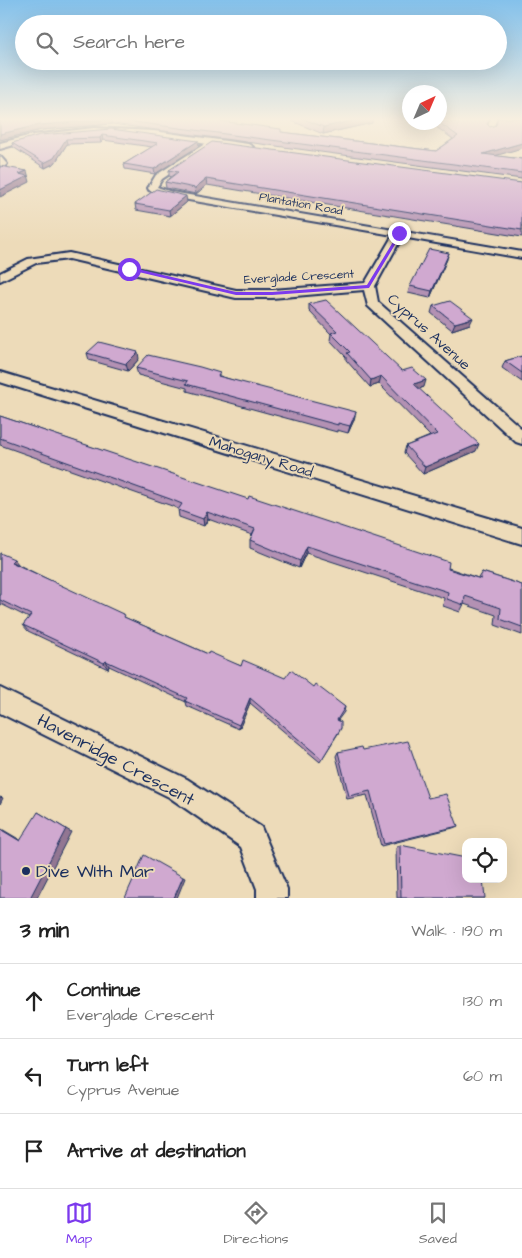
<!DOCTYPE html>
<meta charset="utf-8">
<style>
:root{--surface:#fff;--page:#f6f6f6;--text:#222;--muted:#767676;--line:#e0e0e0;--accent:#7c3aed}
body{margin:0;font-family:"Architects Daughter",sans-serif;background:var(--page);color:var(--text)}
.controls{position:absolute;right:15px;bottom:15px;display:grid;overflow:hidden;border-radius:10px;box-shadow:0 5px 20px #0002}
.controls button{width:45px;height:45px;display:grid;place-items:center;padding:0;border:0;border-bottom:1px solid var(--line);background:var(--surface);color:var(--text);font:25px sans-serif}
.compass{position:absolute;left:402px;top:85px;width:45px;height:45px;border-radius:50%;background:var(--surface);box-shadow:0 5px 20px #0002;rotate:44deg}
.stop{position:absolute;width:15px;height:15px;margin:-11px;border:4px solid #7c3aed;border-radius:50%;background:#fff}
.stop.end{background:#7c3aed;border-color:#fff;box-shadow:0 1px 5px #0008}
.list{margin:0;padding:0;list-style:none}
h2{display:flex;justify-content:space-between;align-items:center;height:65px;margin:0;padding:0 20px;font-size:21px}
h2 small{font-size:16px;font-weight:400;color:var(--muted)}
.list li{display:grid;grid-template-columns:32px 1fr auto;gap:15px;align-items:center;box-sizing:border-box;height:75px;padding:0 20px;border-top:1px solid var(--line)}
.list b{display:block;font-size:19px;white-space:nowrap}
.list p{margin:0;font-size:16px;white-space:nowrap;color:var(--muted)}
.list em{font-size:16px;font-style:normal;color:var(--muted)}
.icon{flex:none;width:28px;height:28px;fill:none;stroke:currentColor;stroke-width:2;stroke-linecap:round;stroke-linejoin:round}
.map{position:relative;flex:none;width:522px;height:898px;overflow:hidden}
.search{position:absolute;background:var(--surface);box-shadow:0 5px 20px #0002;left:15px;right:15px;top:15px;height:55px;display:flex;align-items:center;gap:12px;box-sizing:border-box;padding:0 18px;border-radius:28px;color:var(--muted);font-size:19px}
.sheet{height:290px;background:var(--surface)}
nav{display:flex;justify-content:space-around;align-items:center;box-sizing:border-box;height:70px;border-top:1px solid var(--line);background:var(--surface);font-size:14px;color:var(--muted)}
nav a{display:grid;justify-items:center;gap:2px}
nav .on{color:var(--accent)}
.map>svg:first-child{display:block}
</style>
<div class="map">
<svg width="522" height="898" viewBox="0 0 522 898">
<rect width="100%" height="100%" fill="#eddbb9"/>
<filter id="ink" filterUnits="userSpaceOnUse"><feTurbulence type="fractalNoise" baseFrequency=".02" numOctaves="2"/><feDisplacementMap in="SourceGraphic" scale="10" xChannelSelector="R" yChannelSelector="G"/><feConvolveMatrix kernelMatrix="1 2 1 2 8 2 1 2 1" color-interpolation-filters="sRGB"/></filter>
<g filter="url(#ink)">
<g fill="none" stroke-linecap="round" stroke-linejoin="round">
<defs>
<path id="minor" d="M491,118H497L493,129L490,131L487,129Z
M211,140H214V144L162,179L157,187L172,192L522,252V258L402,237L375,286L378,302L522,429V444L516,442L368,306L364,290L272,298H236L69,259L36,263L0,281V273L28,259L69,253L236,290H272L365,283L393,235L171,197L149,190L148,188L156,175Z
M0,156L7,164L0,171Z
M0,372L522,528V544L0,382Z
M0,688L187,779L261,827L287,889V898H257V889L241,847L169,797L0,713Z"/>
<path id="tertiary" d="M94,128L154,131L248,144L253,147L248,150C187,141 126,129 64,135C42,137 21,143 0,149V143L32,135Z"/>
</defs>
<use href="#minor" stroke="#1b2f5e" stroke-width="4"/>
<use href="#tertiary" stroke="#1b2f5e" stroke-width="4"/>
<use href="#minor" fill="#eddbb9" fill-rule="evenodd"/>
<use href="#tertiary" fill="#eddbb9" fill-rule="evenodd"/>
</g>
<path fill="#b391b3" stroke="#1b2f5e" d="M0,118H198L281,132L436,151L453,139L435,126L436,122H440V118H490L487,125L495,156L522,159V179L112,124L41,130L0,140Z
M293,118H373L372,123L323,134L292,121Z
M111,129L199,146L155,174L125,169L124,164L152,147L103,140L101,143L67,144L55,163L45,168L13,147L12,143Z
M169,170L522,183V237L207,185L196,194L166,188L165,182L172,177L169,176Z
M187,202L170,216L136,210L135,204Z
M447,259L430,298L408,293L410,286Z
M309,304L424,387L419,389L476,451L423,474L404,453L406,446L430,436L379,384L370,387L346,360V357L330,340L331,334L309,311Z
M433,306L470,324L452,330L431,313Z
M87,353L139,359L128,371L89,360Z
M522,356V382L502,368L505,361Z
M136,368L220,376L354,420L348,433L337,430V432L187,391V388L138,375Z
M0,416L478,578L482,572L522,585V635L495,625L496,615L464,604L460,612L443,606L444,598L306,553L299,568L250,548V540L252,535L208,519L204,526L179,517L178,509L172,506L0,445Z
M0,553L19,565L126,618L208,654L241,666L313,687L345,707L344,712L338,720L341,728L339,732L320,762L250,703L239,729L187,706L186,702L109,666L108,669L28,631L23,625L29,618L1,604L0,606Z
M363,750L428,798L458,826L453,828L381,846L367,795L347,799L336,756L338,752Z
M400,845L485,898H397L396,848Z"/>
<path fill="#927692" stroke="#1b2f5e" d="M365,118H373L372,123L323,134L324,127Z
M111,119L112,124L41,130L0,140V134L39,125Z
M102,135L103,140L101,143L100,138Z
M66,139L67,144L55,163L45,168L44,163Z
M198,141L199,146L155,174L154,169Z
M522,143V148L481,160L483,154Z
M27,171L30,182L0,197V190L19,174Z
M206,179L207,185L196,194L195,188Z
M186,196L187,202L170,216L169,210Z
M449,253L447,259L430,298L432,291Z
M473,318L470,324L452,330L455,323Z
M138,352L139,359L128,371L126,364Z
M381,376L379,384L370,387L371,380Z
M426,380L424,387L412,391L414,384Z
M356,412L354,420L348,433L350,426Z
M479,444L476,451L423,474L425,467Z
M207,512L208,519L204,526L203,519Z
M307,546L306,553L299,568L300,561Z
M14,559L19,565L11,562Z
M106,661L109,666L108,669L104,663Z
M250,698V703L239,729V725Z
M0,797L3,798L0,804Z
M38,812L71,832L37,898H30Z
M0,828L27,844L20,841L0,829Z
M183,877L185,878L177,898H174Z"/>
<path fill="#d0a9d0" stroke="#1b2f5e" d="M0,118H198L281,129V132L436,151L458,136L438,122H440V118H490L487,124L490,127L496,125L498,118H522V143L483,154L522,159V173L111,119L39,125L0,134Z
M301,118H365L324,127Z
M111,129L198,141L154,169L124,164L158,143L102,135L100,138L66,139L54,158L44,163L12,143L40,135Z
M212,142L522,183V230L206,179L195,188L165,182L178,172L169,170Z
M0,166L27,171L19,174L28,176L0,190Z
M156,189L186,196L169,210L135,204Z
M429,249L449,253L432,291L410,286Z
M326,300L402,371L412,368L426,380L414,384L479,444L425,467L406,446L437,434L381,376L371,380L347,353L350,352L331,333L337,331L309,304Z
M450,301L473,318L455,323L433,306Z
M99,342L138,352L126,364L87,353Z
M148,355L200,367L220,373L218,376L356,412L350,426L338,423V425L186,384L188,381L136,368Z
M522,356V373L505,361Z
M0,416L248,499L249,496L449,562L448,569L481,579L482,572L522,585V627L500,619L501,608L465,596L464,605L447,599L448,592L307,546L300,561L250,540L255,529L207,512L203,519L178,510L182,504L170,499L0,438Z
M0,553L14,559L11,562L125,615L124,617L208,654L209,652L241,666L243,660L285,678L291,670L313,687L315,684L345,707L337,720L341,722V728L322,759L250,698L239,725L185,701L187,698L106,661L104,663L23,625L31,615L0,600Z
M408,741L428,798L446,794L458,826L384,844L370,791L349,796L338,752L362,747L363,750Z
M38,812L66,829L30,898H0V829L20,841Z
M400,845L466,858V879H483L485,898H401Z
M144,855L183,877L174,898H125Z"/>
</g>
<linearGradient id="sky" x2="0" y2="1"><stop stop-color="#84c1eb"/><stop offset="0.49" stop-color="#f7efe0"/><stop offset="1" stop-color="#f7efe0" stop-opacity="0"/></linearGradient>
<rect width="522" height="243" fill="url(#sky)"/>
<path fill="#7c3aed" d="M399,232L402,233L369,288L272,295H236L126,269L129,267L236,292H272L367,285Z"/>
<circle fill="#1b2f5e" stroke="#eddbb9" stroke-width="2" cx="26" cy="871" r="5"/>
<g text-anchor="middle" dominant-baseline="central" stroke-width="4" stroke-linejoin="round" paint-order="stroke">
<g font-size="12" fill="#1b2f5e" stroke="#eddbb9">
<text transform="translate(301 204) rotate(10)">Plantation Road</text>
<text transform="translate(299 277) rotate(-3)">Everglade Crescent</text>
</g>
<g font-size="15" fill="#1b2f5e" stroke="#eddbb9">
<text transform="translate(429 332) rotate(42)">Cyprus Avenue</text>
<text transform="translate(261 457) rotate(17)">Mahogany Road</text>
</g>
<g font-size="18" fill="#1b2f5e" stroke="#eddbb9">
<text transform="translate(116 760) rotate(28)">Havenridge Crescent</text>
</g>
<g font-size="18" fill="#1b2f5e" stroke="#eddbb9" text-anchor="start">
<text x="36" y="871">Dive WIth Mar</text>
</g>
</g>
</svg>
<div class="controls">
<button><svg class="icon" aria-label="locate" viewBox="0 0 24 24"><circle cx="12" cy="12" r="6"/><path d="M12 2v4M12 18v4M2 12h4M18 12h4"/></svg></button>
</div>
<svg class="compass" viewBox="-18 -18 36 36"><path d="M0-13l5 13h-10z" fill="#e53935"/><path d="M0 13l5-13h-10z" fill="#767676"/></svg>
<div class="stop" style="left:129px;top:269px"></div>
<div class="stop end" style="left:399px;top:233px"></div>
<div class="search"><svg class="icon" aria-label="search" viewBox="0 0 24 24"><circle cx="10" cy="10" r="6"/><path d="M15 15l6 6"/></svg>Search here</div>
</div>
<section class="sheet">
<h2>3 min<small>Walk · 190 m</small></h2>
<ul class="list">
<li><svg class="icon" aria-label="ahead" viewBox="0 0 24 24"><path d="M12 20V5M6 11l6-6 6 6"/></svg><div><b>Continue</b><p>Everglade Crescent</p></div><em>130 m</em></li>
<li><svg class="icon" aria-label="left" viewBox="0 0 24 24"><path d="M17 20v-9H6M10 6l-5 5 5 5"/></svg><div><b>Turn left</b><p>Cyprus Avenue</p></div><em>60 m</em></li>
<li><svg class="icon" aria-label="arrive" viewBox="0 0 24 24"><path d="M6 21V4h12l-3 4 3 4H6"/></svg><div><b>Arrive at destination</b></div></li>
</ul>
</section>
<nav>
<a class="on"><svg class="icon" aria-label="map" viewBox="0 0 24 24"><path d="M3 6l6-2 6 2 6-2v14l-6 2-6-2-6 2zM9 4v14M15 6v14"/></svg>Map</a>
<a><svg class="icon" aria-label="directions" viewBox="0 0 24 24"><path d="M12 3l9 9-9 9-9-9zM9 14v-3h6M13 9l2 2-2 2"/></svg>Directions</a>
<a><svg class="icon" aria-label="saved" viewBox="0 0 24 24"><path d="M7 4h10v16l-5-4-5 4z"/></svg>Saved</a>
</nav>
